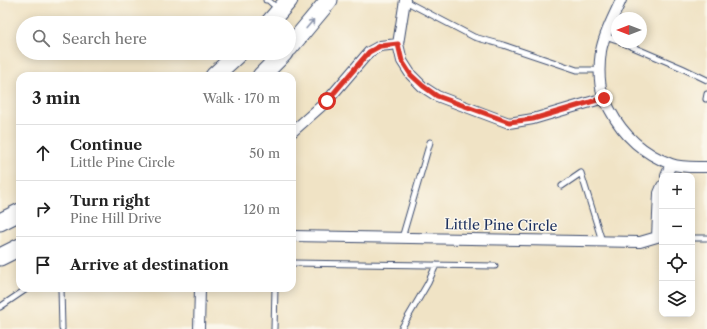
<!DOCTYPE html>
<meta charset="utf-8">
<style>
:root{--surface:#fff;--page:#f2f2f2;--text:#222;--muted:#767676;--line:#e0e0e0}
body{margin:0;font-family:"Libre Caslon Text",serif;background:var(--page);color:var(--text)}
.controls{position:absolute;right:12px;bottom:12px;display:grid;overflow:hidden;border-radius:8px;box-shadow:0 2px 10px #0003}
.controls button{width:36px;height:36px;display:grid;place-items:center;padding:0;border:0;border-bottom:1px solid var(--line);background:var(--surface);color:var(--text);font:20px sans-serif}
.compass{position:absolute;left:611px;top:12px;width:36px;height:36px;border-radius:50%;background:var(--surface);box-shadow:0 2px 10px #0003;rotate:270deg}
.stop{position:absolute;width:12px;height:12px;margin:-9px;border:3px solid #d93025;border-radius:50%;background:#fff}
.stop.end{background:#d93025;border-color:#fff;box-shadow:0 1px 4px #0008}
.list{margin:0;padding:0;list-style:none}
h2{display:flex;justify-content:space-between;align-items:center;height:52px;margin:0;padding:0 16px;font-size:17px}
h2 small{font-size:13px;font-weight:400;color:var(--muted)}
.list li{display:grid;grid-template-columns:26px 1fr auto;gap:12px;align-items:center;box-sizing:border-box;height:56px;padding:0 16px;border-top:1px solid var(--line)}
.list b{display:block;font-size:15px;white-space:nowrap}
.list p{margin:0;font-size:13px;white-space:nowrap;color:var(--muted)}
.list em{font-size:13px;font-style:normal;color:var(--muted)}
.icon{flex:none;width:22px;height:22px;fill:none;stroke:currentColor;stroke-width:2;stroke-linecap:round;stroke-linejoin:round}
.map{position:relative;flex:none;width:707px;height:329px;overflow:hidden}
.search{position:absolute;background:var(--surface);box-shadow:0 2px 10px #0003;left:16px;top:16px;width:280px;height:44px;display:flex;align-items:center;gap:10px;box-sizing:border-box;padding:0 14px;border-radius:22px;color:var(--muted);font-size:15px}
.panel{position:absolute;background:var(--surface);box-shadow:0 2px 10px #0003;left:16px;top:72px;width:280px;height:220px;border-radius:12px}
.map>svg:first-child{display:block}
</style>
<div class="map">
<svg width="707" height="329" viewBox="0 0 707 329">
<rect width="100%" height="100%" fill="#fbf7ec"/>
<filter id="ink" filterUnits="userSpaceOnUse"><feTurbulence type="fractalNoise" baseFrequency=".025" numOctaves="2"/><feDisplacementMap in="SourceGraphic" scale="8" xChannelSelector="R" yChannelSelector="G"/><feConvolveMatrix kernelMatrix="1 2 1 2 8 2 1 2 1" color-interpolation-filters="sRGB"/></filter>
<filter id="wash" filterUnits="userSpaceOnUse"><feTurbulence type="fractalNoise" baseFrequency=".012" numOctaves="4" result="noise"/><feDisplacementMap in="SourceGraphic" scale="16" xChannelSelector="R" yChannelSelector="G"/><feGaussianBlur stdDeviation="0.9" result="paint"/><feColorMatrix in="noise" values="0 0 0 0 0 0 0 0 0 0 0 0 0 0 0 0 0 1.4 0 .05"/><feComposite in="paint" operator="in"/></filter>
<g filter="url(#wash)">
<rect width="100%" height="100%" fill="#f0e3c5"/>
</g>
<g filter="url(#ink)">
<g fill="none" stroke-linecap="round" stroke-linejoin="round">
<defs>
<path id="service" d="M266,0H268L278,9
M405,1L474,37L503,45L577,70H600
M605,36L617,40
M621,42L682,68L707,80
M706,99L707,94
M562,186L581,173L602,241
M402,238L430,142
M692,238H707
M292,263L495,266
M61,288L62,329
M0,307L28,288
M274,329L275,288
M401,329L428,283L436,265"/>
<path id="minor" d="M405,0L398,44L402,61L411,75L423,87L437,96L509,123L533,119L604,98
M621,0C614,16 604,33 601,51C599,65 599,83 603,97C605,101 608,106 610,110C623,135 644,154 671,164C682,168 695,167 707,167
M292,132L327,101L369,52L380,46L398,44
M666,176L671,164
M292,236L640,242L657,237L659,193L662,186
M199,329L200,288"/>
<path id="trunk" d="M269,23L289,0
M289,48L329,0
M214,76L239,53
M261,76L284,53
M0,222L20,212
M0,257L20,247"/>
</defs>
<use href="#service" stroke="#3b4a6d" stroke-width="7"/>
<use href="#minor" stroke="#3b4a6d" stroke-width="12"/>
<use href="#trunk" stroke="#3b4a6d" stroke-width="19"/>
<use href="#service" stroke="#fff" stroke-width="5"/>
<use href="#minor" stroke="#fff" stroke-width="10"/>
<use href="#trunk" stroke="#fff" stroke-width="17"/>
</g>
<defs><path id="oneway-shaft" d="M-6 0H5M1.5-3L5.5 0L1.5 3" fill="none" stroke-width="1.6" stroke-linecap="round" stroke-linejoin="round"/></defs>
<use stroke="#8d97ae" href="#oneway-shaft" transform="translate(310 24) rotate(-50)"/>
</g>
<g fill="none" stroke-linecap="round" stroke-linejoin="round" filter="url(#ink)">
<path stroke="#d93025" stroke-width="5" d="M327,101L369,52L380,46L398,44L402,61L411,75L423,86L437,96L509,122L533,119L604,98"/>
</g>
<g text-anchor="middle" dominant-baseline="central" stroke-width="3" stroke-linejoin="round" paint-order="stroke">
<g font-size="14" fill="#1b2f5e" stroke="#fbf7ec">
<text transform="translate(501 225) rotate(1)">Little Pine Circle</text>
</g>
</g>
</svg>
<div class="controls">
<button>+</button>
<button>−</button>
<button><svg class="icon" aria-label="locate" viewBox="0 0 24 24"><circle cx="12" cy="12" r="6"/><path d="M12 2v4M12 18v4M2 12h4M18 12h4"/></svg></button>
<button><svg class="icon" aria-label="layers" viewBox="0 0 24 24"><path d="M12 4l9 5-9 5-9-5zM3 14l9 5 9-5"/></svg></button>
</div>
<svg class="compass" viewBox="-18 -18 36 36"><path d="M0-13l5 13h-10z" fill="#e53935"/><path d="M0 13l5-13h-10z" fill="#767676"/></svg>
<div class="stop" style="left:327px;top:101px"></div>
<div class="stop end" style="left:604px;top:98px"></div>
<div class="search"><svg class="icon" aria-label="search" viewBox="0 0 24 24"><circle cx="10" cy="10" r="6"/><path d="M15 15l6 6"/></svg>Search here</div>
<section class="panel">
<h2>3 min<small>Walk · 170 m</small></h2>
<ul class="list">
<li><svg class="icon" aria-label="ahead" viewBox="0 0 24 24"><path d="M12 20V5M6 11l6-6 6 6"/></svg><div><b>Continue</b><p>Little Pine Circle</p></div><em>50 m</em></li>
<li><svg class="icon" aria-label="right" viewBox="0 0 24 24"><path d="M7 20v-9h11M14 6l5 5-5 5"/></svg><div><b>Turn right</b><p>Pine Hill Drive</p></div><em>120 m</em></li>
<li><svg class="icon" aria-label="arrive" viewBox="0 0 24 24"><path d="M6 21V4h12l-3 4 3 4H6"/></svg><div><b>Arrive at destination</b></div></li>
</ul>
</section>
</div>
